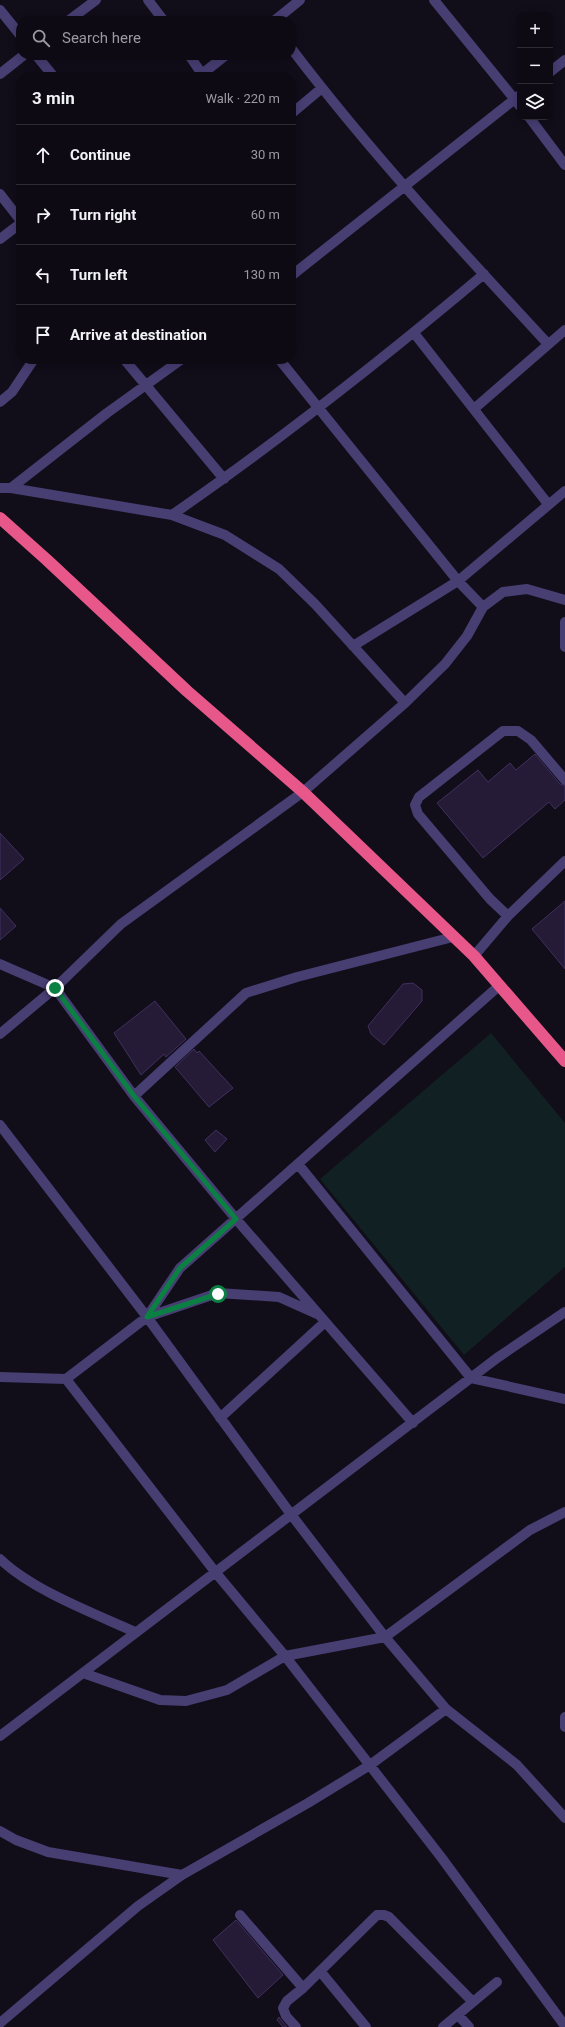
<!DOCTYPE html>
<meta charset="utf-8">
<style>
:root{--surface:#0d0a13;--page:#1b1821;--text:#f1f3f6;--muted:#9a9aa0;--line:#2d2b33}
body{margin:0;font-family:Roboto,sans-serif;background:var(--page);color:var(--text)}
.controls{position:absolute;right:12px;top:12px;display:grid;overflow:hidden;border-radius:8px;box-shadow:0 2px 10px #0003}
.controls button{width:36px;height:36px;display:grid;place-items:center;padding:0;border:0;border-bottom:1px solid var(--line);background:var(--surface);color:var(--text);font:20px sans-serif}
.stop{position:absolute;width:12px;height:12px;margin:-9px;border:3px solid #0b8043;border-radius:50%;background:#fff}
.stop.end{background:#0b8043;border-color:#fff;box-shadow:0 1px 4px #0008}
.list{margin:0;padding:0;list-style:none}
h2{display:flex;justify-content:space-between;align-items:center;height:52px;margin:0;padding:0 16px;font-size:17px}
h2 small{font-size:13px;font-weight:400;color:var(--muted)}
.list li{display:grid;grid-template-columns:26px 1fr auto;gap:12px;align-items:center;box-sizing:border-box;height:60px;padding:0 16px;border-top:1px solid var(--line)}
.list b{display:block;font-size:15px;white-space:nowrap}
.list em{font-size:13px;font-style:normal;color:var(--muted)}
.icon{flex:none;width:22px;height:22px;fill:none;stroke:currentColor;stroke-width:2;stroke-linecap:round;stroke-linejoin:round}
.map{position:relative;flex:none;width:565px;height:2027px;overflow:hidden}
.search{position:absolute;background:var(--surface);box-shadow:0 2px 10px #0003;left:16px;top:16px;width:280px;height:44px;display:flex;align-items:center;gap:10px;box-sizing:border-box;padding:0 14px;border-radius:16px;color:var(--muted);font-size:15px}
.panel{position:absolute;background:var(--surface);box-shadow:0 2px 10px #0003;left:16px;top:72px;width:280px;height:292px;border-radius:16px}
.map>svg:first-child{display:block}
</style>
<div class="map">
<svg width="565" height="2027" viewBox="0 0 565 2027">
<rect width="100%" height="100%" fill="#110d19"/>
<path fill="#112022" d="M491,1033L565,1123V1267L464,1355L320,1179Z"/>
<path fill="#251b37" stroke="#413060" d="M535,754L560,784L565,786V800L555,809L549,802L483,858L437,803L478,770L488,782L510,763L516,770Z
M0,833L24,859L0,880Z
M565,901V969L532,929Z
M0,908L16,926L0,940Z
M413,983L422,990V1001L384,1045L371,1034L368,1026L403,984Z
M155,1001L186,1039L166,1057L164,1054L141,1075L114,1033Z
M194,1049L197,1053L199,1051L233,1088L209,1107L175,1067Z
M216,1130L227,1139L215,1152L205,1140Z
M236,1920L283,1975L258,1998L213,1940Z
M279,2017L281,2020L287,2027H283L277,2020Z"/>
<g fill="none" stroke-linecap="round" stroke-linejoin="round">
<path stroke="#473e72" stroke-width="10" d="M148,0L164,21
M434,0L520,106
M0,10L21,36
M68,21L96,0
M274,21L300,0
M291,48C370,152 459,248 548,344
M36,55L54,77
M189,55L204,77
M550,72L565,60
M0,74L24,55
M202,74L226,55
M291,114L322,88
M529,117L565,165
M0,194L21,221
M0,239L21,223
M291,276L520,95
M414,333L548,504
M124,359L224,479
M279,359L458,581L483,607
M0,402L12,392L34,359
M475,408L565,330
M0,488H11L172,515L225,535L279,569L315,604L405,703
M11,488L107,413L182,359
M172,515C280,440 383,359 484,274
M565,622V647
M353,646L458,581L565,491
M508,916L490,899L418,814L415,805L419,797L503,731H518L531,740L565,780
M474,956L508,916L565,861
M0,964L55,988L134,1096L236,1219L413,1423
M0,1034L55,988L121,924L303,792L405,703L445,664L467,636L483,607L503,592L527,589L565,600
M134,1096L246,993L297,977L453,937
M0,1125L147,1317L290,1513L385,1637L446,1709L517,1765L565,1818
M298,1164L471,1378L565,1399
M147,1317L218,1293L279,1297L317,1314
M0,1377L66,1379L147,1317L180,1268L500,985
M66,1379L216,1573L285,1656L441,1857L565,2026
M220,1418L325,1322
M0,1559C32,1590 93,1613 135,1632
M83,1673L160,1700L186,1701L227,1690L285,1656L385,1637L530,1530L565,1512
M565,1717V1727
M0,1736L497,1358L565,1312
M0,1831L16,1840L48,1852L182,1875
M240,1915L303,1988
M320,1971L366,2027
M458,2015L469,2027
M0,2023L138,1906L182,1875L308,1803L370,1765L446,1709
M296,2027L286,2016L283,2008L287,2001L303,1988L377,1915H384L389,1917L473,2002
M443,2027L497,1982"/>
<path stroke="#e85789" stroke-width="12" d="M0,518L47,560L187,691L303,792L474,956L565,1061"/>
</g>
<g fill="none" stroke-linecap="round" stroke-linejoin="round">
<path stroke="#0b8043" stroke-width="5" d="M55,988L134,1096L236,1219L180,1268L147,1317L218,1294"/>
</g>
</svg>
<div class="controls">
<button>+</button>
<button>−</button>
<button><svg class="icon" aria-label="layers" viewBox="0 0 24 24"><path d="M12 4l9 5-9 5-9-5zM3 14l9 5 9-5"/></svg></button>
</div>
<div class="stop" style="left:218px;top:1294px"></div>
<div class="stop end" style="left:55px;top:988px"></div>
<div class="search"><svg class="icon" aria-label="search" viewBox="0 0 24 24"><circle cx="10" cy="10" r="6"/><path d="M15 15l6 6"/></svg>Search here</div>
<section class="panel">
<h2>3 min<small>Walk · 220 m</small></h2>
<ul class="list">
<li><svg class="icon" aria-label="ahead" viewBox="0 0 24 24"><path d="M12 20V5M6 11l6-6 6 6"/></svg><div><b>Continue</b></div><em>30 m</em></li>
<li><svg class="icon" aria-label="right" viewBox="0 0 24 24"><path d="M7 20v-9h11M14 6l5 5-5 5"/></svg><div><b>Turn right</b></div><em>60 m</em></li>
<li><svg class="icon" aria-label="left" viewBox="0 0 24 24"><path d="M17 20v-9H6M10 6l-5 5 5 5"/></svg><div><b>Turn left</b></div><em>130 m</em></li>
<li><svg class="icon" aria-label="arrive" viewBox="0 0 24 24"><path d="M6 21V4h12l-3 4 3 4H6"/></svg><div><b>Arrive at destination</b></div></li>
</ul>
</section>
</div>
